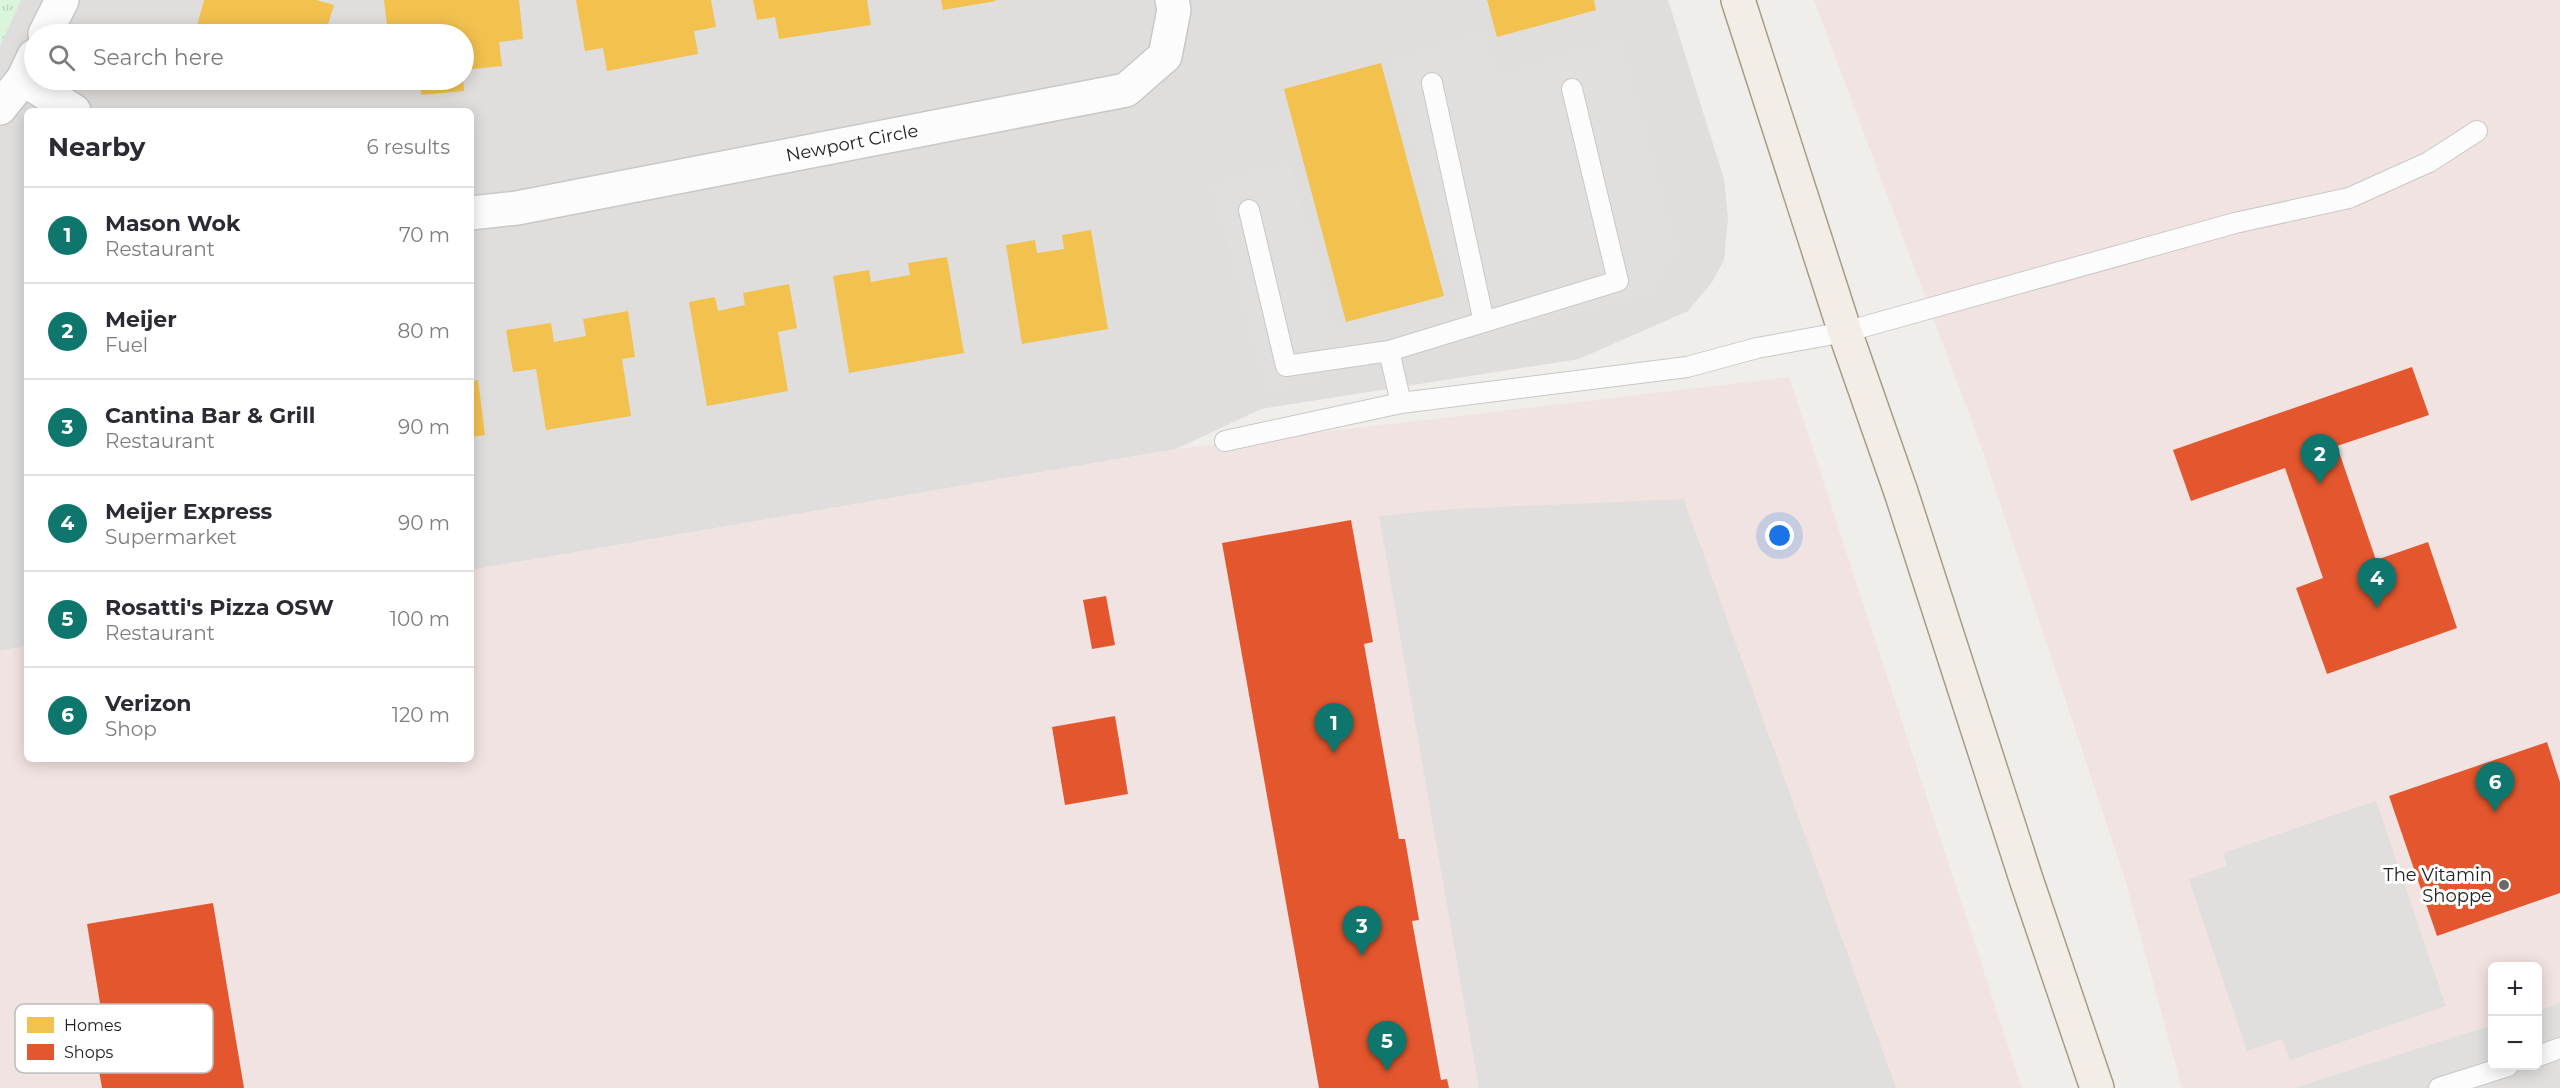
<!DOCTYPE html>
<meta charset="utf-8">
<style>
:root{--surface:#fff;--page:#f2f2f3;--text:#2b2b33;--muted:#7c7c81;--line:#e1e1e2;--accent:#0f766e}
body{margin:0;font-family:Montserrat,sans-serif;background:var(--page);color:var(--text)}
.controls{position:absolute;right:18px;bottom:18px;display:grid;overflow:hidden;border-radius:9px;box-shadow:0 3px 15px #0003}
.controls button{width:54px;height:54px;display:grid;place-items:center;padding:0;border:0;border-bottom:2px solid var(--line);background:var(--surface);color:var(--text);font:30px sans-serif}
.you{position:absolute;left:1780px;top:536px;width:21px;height:21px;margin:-15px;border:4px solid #fff;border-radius:50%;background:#1a73e8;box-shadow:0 0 0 9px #1a73e833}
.badge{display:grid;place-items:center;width:39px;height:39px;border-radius:50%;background:var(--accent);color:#fff;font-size:20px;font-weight:700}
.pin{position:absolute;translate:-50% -50px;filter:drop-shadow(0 2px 3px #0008)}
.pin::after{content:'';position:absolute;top:32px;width:21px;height:18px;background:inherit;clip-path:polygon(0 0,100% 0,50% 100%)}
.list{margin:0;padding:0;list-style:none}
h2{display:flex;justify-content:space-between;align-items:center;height:78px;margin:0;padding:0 24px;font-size:26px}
h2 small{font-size:20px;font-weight:400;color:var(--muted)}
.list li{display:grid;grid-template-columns:39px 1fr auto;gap:18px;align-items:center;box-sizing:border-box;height:96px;padding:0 24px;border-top:2px solid var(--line)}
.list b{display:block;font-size:22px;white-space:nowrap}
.list p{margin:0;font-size:20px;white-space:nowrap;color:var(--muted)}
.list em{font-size:20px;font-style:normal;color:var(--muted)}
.icon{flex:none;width:33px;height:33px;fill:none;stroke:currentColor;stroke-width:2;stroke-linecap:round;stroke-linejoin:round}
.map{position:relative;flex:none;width:2560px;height:1088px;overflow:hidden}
.search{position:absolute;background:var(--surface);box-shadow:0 3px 15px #0003;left:24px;top:24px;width:450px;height:66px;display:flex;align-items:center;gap:15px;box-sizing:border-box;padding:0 21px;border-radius:33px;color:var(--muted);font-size:22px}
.panel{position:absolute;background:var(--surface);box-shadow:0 3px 15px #0003;left:24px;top:108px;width:450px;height:654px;border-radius:9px}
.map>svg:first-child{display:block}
</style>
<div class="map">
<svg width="2560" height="1088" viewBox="0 0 2560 1088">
<defs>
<pattern id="park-tufts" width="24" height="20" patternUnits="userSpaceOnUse" patternTransform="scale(1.5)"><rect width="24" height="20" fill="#daf5da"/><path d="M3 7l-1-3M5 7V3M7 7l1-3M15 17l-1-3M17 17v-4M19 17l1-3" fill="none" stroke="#bbd2bb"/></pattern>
</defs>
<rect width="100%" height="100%" fill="#f0eeeb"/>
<path fill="#dfdedc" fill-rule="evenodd" d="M0,0H1668L1724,179L1728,218L1724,260L1712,282L1688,311L1579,359L1261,409L1176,449L471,570V111H27V646L0,651ZM34,34H464V80H34Z"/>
<path fill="#f1e3e1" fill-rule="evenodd" d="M1814,0H2560V1088H2182L2125,879L1980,443ZM2492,966H2538V1066H2492Z
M1789,377L2022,1088H0V651L27,646V759H471V570L1176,449Z"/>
<path fill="url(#park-tufts)" d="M0,0H21L0,46Z"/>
<path fill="#e0dfde" d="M1482,32L1497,77L1620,38L1676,249L1652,294L1267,391L1212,184L1290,163L1334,333L1457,301L1391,62Z
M1684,499V500L1896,1088H1479L1379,516L1454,509Z
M2376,801L2446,1006L2290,1060L2282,1039L2247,1051L2189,879L2227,866L2223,853Z
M2560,1003V1088H2294L2492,1025V1066H2538V1011Z"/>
<path fill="#f2c14e" d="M204,0H316L334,5L325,34H215L216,32L197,26Z
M384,0H519L523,39L499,42L502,66L464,70V34H388Z
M576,0H711L716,27L694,31L698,54L607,71L603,48L585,51Z
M753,0H867L871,25L779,39L775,17L757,20Z
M941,0H995L996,1L943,10Z
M1487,0H1594L1596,10L1497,37Z
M1381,63L1444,296L1346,322L1284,89Z
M420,80H463L464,91L421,95Z
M1091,230L1108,329L1022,344L1006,245L1035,240L1037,253L1064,249L1062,235Z
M947,257L964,353L849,373L833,276L869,270L871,282L910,275L908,263Z
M789,284L797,328L778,332L788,391L707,406L689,302L715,297L718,311L745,305L743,293Z
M628,311L635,357L622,359L631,416L546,430L536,369L513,372L506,330L551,323L554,342L586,336L583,319Z
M478,380L485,435L471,437V381Z"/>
<path fill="#e4572e" d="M2412,367L2429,415L2337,446L2376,560L2428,542L2457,628L2327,674L2296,588L2323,578L2285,468L2191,501L2173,450Z
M1351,520L1373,642L1364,644L1399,839H1405L1419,920L1412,921L1441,1080L1447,1079L1449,1088H1319L1222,543Z
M1106,596L1115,645L1092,649L1083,600Z
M1115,716L1128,794L1065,805L1052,727Z
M2547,742L2560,782V893L2437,936L2389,796Z
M213,903L244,1088H102L96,1054L108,1052L87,924Z"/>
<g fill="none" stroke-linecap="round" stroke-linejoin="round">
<defs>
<path id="lane" d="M1432,83L1484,322
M1249,210L1286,366L1389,351L1401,403
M1389,351L1618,281L1572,89
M1225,441L1401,403L1687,367L1757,348L1845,332L2235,223L2349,198L2429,162L2477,131
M2538,1056L2560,1048
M2439,1088L2508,1066"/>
<path id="street" d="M45,34L62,0
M23,79L74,111
M0,108L23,79L34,56
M471,213L517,208L1126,90L1165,56L1174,10L1172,0"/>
<path id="primary" d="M1738,0L1845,332L1901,492L2026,879L2097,1088"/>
</defs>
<use href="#lane" stroke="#c9c8c7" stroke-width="22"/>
<use href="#street" stroke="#c9c8c7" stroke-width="36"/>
<use href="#primary" stroke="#a79c86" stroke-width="36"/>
<use href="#lane" stroke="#fdfcfc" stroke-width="20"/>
<use href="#street" stroke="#fdfcfc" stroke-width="33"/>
<use href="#primary" stroke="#f3ede7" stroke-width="33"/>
</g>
<circle fill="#6a6968" stroke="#fff" stroke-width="2" cx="2504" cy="885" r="6"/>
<g text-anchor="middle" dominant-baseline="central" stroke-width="6" stroke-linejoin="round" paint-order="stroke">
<g font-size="18" fill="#222" stroke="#fff">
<text transform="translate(852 143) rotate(-11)">Newport Circle</text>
</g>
<g font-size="18" fill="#222" stroke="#fff" text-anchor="end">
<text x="2492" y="875">The Vitamin<tspan x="2492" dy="21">Shoppe</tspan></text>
</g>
</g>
<rect x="15" y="1004" width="198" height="69" rx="9" fill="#fff" stroke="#bdbdbd" stroke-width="1.5"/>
<rect x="27" y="1017" width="27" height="16" fill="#f2c14e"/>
<rect x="27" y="1044" width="27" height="16" fill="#e4572e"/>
<g font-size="16" fill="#222">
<text x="64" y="1031">Homes</text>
<text x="64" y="1058">Shops</text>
</g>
</svg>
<div class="controls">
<button>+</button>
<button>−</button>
</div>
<div class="you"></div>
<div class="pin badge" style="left:1334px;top:753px">1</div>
<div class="pin badge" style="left:2320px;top:484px">2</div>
<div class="pin badge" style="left:1362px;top:956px">3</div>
<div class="pin badge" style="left:2377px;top:608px">4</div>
<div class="pin badge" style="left:1387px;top:1071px">5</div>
<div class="pin badge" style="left:2495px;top:812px">6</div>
<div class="search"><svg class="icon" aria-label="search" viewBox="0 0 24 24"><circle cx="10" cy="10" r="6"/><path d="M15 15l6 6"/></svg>Search here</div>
<section class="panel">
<h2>Nearby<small>6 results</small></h2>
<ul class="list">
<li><span class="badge">1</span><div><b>Mason Wok</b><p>Restaurant</p></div><em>70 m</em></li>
<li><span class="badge">2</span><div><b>Meijer</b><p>Fuel</p></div><em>80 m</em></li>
<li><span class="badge">3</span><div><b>Cantina Bar &amp; Grill</b><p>Restaurant</p></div><em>90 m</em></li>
<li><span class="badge">4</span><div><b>Meijer Express</b><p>Supermarket</p></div><em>90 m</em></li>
<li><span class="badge">5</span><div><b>Rosatti's Pizza OSW</b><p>Restaurant</p></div><em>100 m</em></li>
<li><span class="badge">6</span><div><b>Verizon</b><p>Shop</p></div><em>120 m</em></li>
</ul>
</section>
</div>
